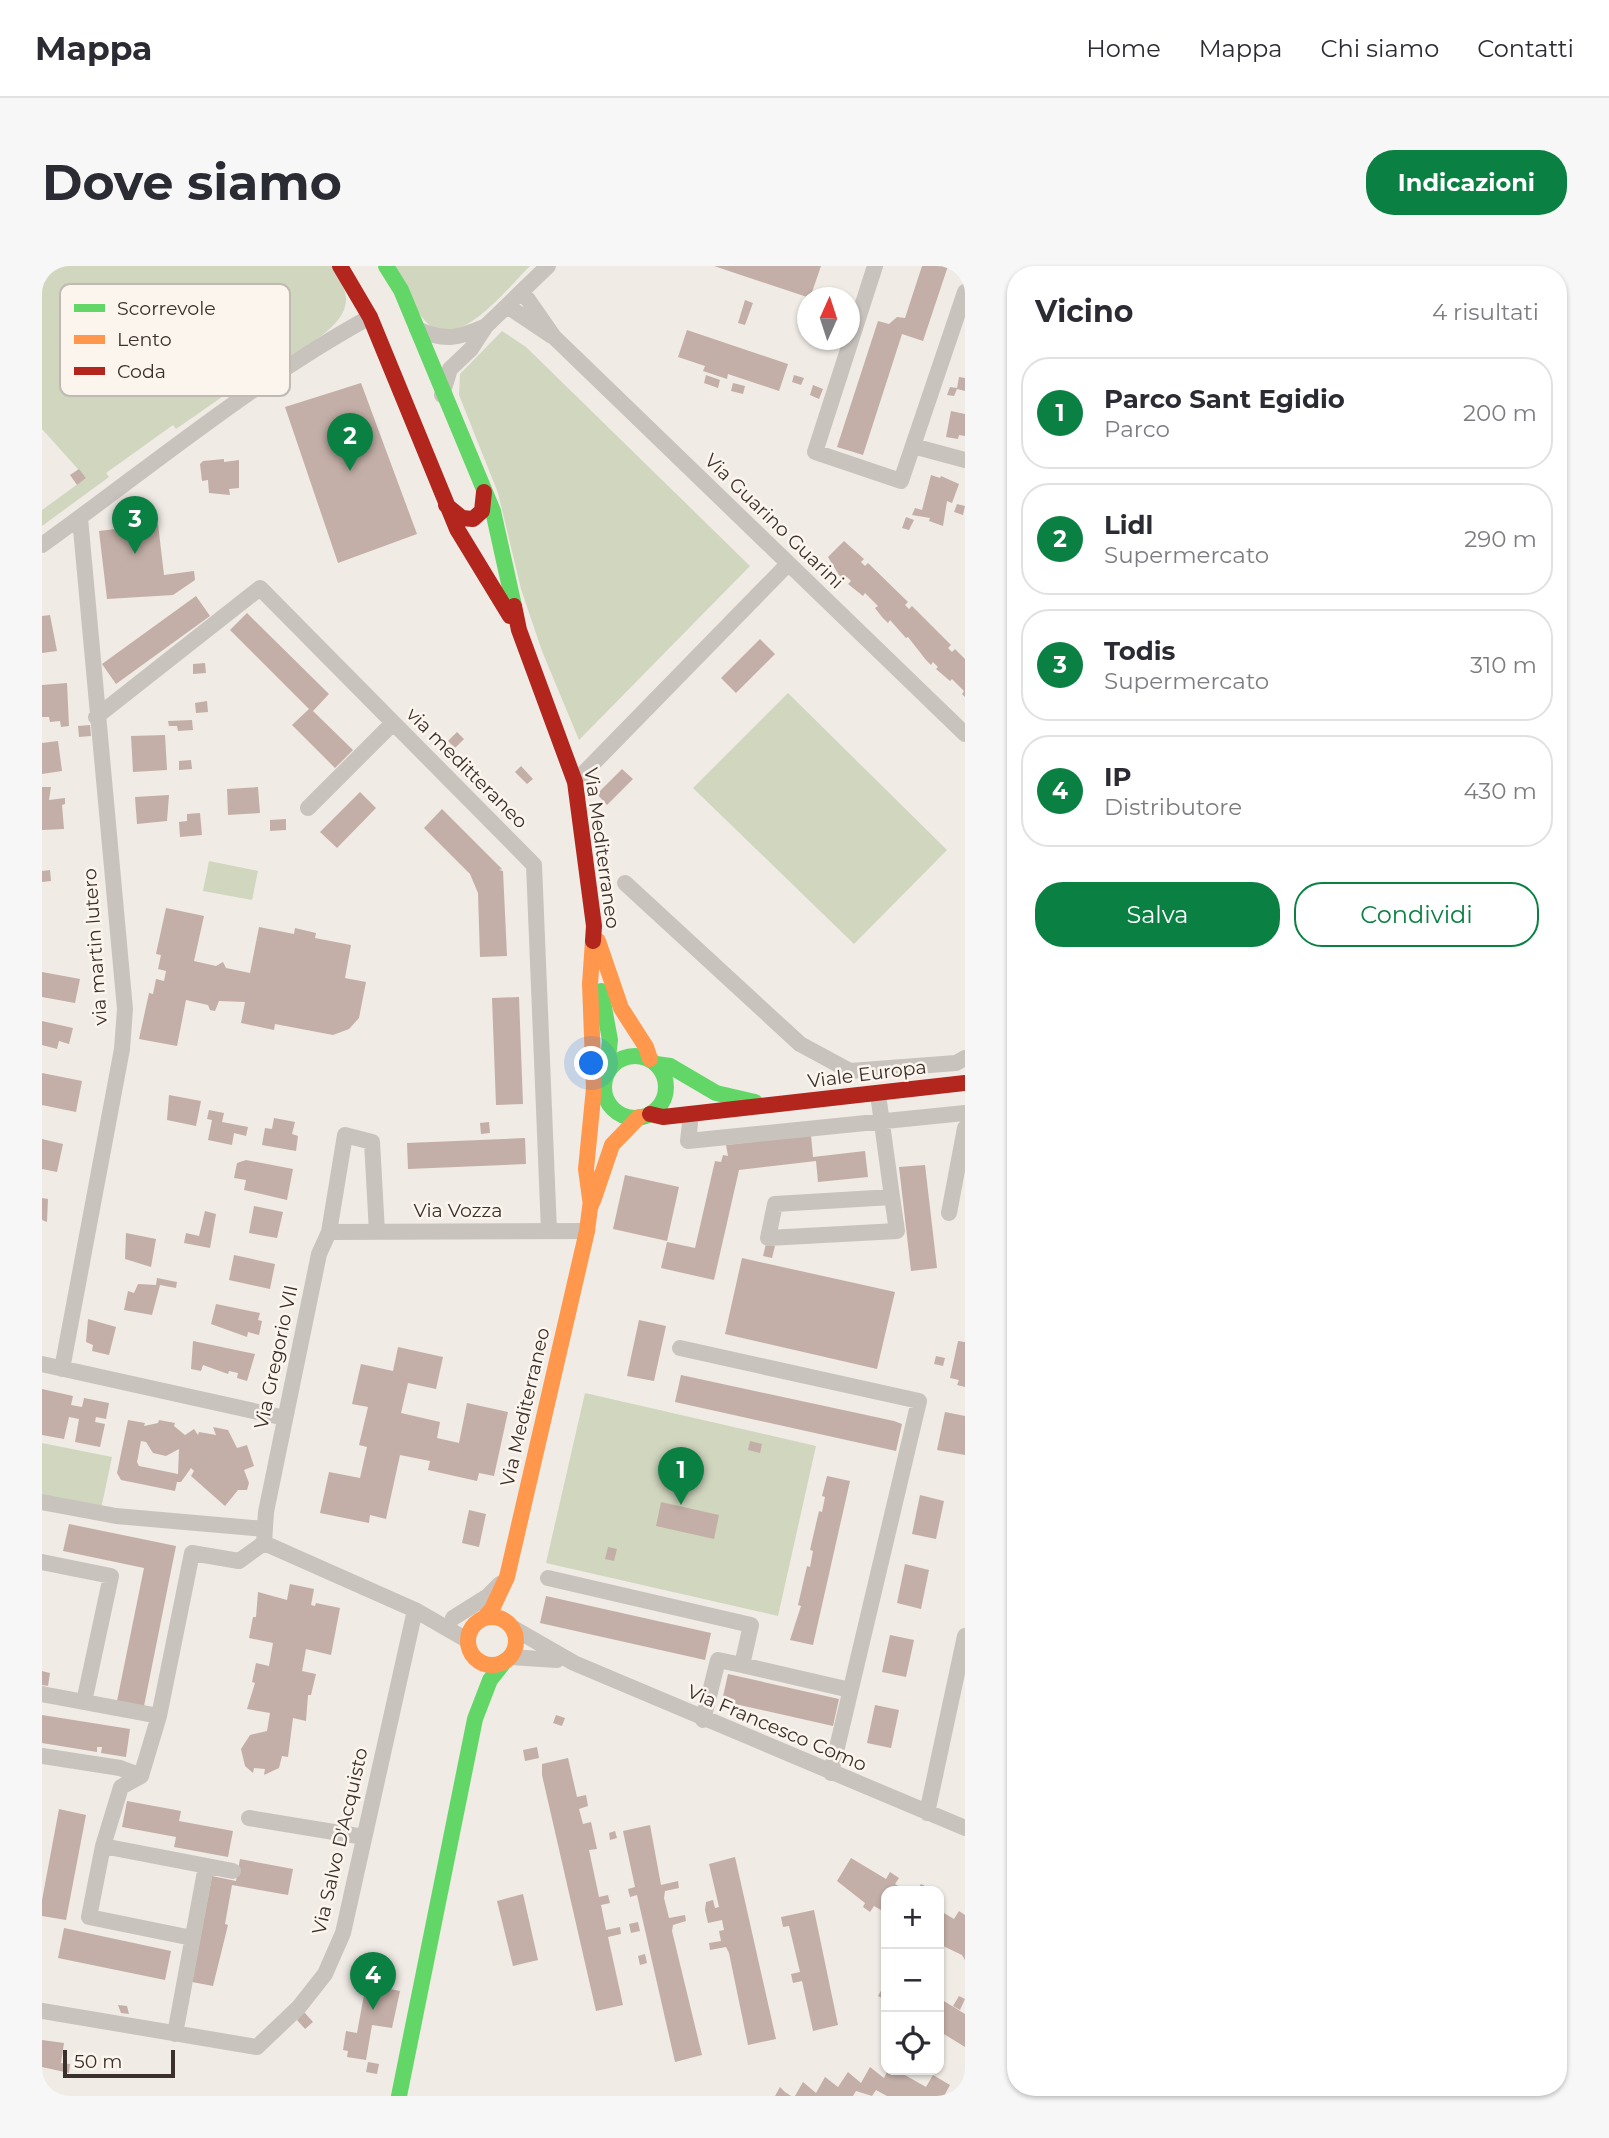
<!DOCTYPE html>
<html lang="it">
<meta charset="utf-8">
<style>
:root{--surface:#fff;--page:#f7f7f7;--text:#2b2b33;--muted:#7c7c81;--line:#e1e1e2;--accent:#0b8043}
body{margin:0;font-family:Montserrat,sans-serif;background:var(--page);color:var(--text)}
.controls{position:absolute;right:21px;bottom:21px;display:grid;overflow:hidden;border-radius:14px;box-shadow:0 2px 5px #0004}
.controls button{width:63px;height:63px;display:grid;place-items:center;padding:0;border:0;border-bottom:2px solid var(--line);background:var(--surface);color:var(--text);font:35px sans-serif}
.compass{position:absolute;left:755px;top:21px;width:63px;height:63px;border-radius:50%;background:var(--surface);box-shadow:0 2px 5px #0004;rotate:3deg}
.scale{position:absolute;left:21px;bottom:18px;width:112px;box-sizing:border-box;padding-left:7px;border:4px solid #3b302b;border-top:0;font-size:19px;line-height:24px;white-space:nowrap;color:#3b302b;-webkit-text-stroke:5px #fbf5ee;paint-order:stroke}
.you{position:absolute;left:550px;top:798px;width:24px;height:24px;margin:-18px;border:5px solid #fff;border-radius:50%;background:#1a73e8;box-shadow:0 0 0 10px #1a73e833}
.badge{display:grid;place-items:center;width:46px;height:46px;border-radius:50%;background:var(--accent);color:#fff;font-size:23px;font-weight:700}
.pin{position:absolute;translate:-50% -58px;filter:drop-shadow(0 2px 4px #0008)}
.pin::after{content:'';position:absolute;top:37px;width:24px;height:21px;background:inherit;clip-path:polygon(0 0,100% 0,50% 100%)}
.list{margin:0;padding:0;list-style:none}
h2{display:flex;justify-content:space-between;align-items:center;height:91px;margin:0;padding:0 28px;font-size:30px}
h2 small{font-size:23px;font-weight:400;color:var(--muted)}
.list li{display:grid;grid-template-columns:46px 1fr auto;gap:21px;align-items:center;box-sizing:border-box;height:112px;margin:0 14px 14px;padding:0 14px;border:2px solid var(--line);border-radius:28px}
.list b{display:block;font-size:26px;white-space:nowrap}
.list p{margin:0;font-size:23px;white-space:nowrap;color:var(--muted)}
.list em{font-size:23px;font-style:normal;color:var(--muted)}
.actions{display:flex;gap:14px;padding:21px 28px}
.actions a{flex:1;padding:16px 0;border:2px solid var(--accent);border-radius:28px;text-align:center;font-size:24px;color:var(--accent)}
.actions .main{background:var(--accent);color:#fff}
.icon{flex:none;width:38px;height:38px;fill:none;stroke:currentColor;stroke-width:2;stroke-linecap:round;stroke-linejoin:round}
.map{position:relative;flex:none;width:923px;height:1830px;overflow:hidden;border-radius:28px}
header{display:flex;align-items:center;gap:42px;box-sizing:border-box;height:98px;padding:0 35px;background:var(--surface);border-bottom:2px solid var(--line)}
header strong{font-size:33px}
nav{display:flex;gap:38px;margin-inline-start:auto;font-size:24px}
.intro{display:flex;align-items:center;justify-content:space-between;box-sizing:border-box;height:168px;padding:0 42px}
h1{margin:0;font-size:49px}
.button{padding:18px 32px;border-radius:28px;background:var(--accent);color:#fff;font-size:24px;font-weight:700}
main{display:flex;gap:42px;padding:0 42px}
aside{flex:1;background:var(--surface);border-radius:28px;box-shadow:0 2px 5px #0004}
.map>svg:first-child{display:block}
</style>
<header>
<strong>Mappa</strong>
<nav><a>Home</a><a>Mappa</a><a>Chi siamo</a><a>Contatti</a></nav>
</header>
<div class="intro"><h1>Dove siamo</h1><a class="button">Indicazioni</a></div>
<main>
<div class="map">
<svg width="923" height="1830" viewBox="0 0 923 1830">
<rect width="100%" height="100%" fill="#f0ebe5"/>
<path fill="#d1d6bf" d="M0,0H290C294,9 303,21 304,31C306,61 260,81 238,96L236,93L189,121L190,124L134,163L131,159L64,207L67,211L0,260V244L44,212L0,163Z
M353,0H488C467,20 416,88 385,57C371,43 362,18 353,0Z
M460,65L484,81L708,300L537,474L500,385L479,323L456,227L417,129L418,108Z
M746,427L905,584L812,678L651,522Z
M167,595L216,605L210,634L161,625Z
M543,1127L774,1180L736,1350L504,1297Z
M0,1177L70,1191L59,1243L0,1231Z"/>
<path fill="#c3afa7" fill-rule="evenodd" d="M672,0H779L768,32Z
M880,0H906L881,75L860,68L821,189L795,181L836,55L847,58L855,51L863,52Z
M703,34L711,37L703,59L696,57Z
M645,64L746,98L737,125L686,108L685,113L661,105L663,100L636,91Z
M664,109L678,114L676,122L662,117Z
M752,109L762,112L759,119L750,116Z
M917,111L923,112V125L915,123L912,130L905,129L908,121L915,122Z
M319,117L375,268L296,297L243,141Z
M691,117L703,120L701,128L689,125Z
M771,119L781,123L777,133L768,129Z
M909,145L923,148V170L917,169L916,173L904,171Z
M182,193V196L197,194V222L187,223L188,229L167,227L166,214L160,215L158,198L161,195Z
M37,203L44,212L35,219L28,209Z
M889,209L898,212L899,210L917,218L910,237L905,235L901,260L887,255L888,252L870,249L873,242L880,244Z
M915,238L923,240L921,249L912,246Z
M864,251L872,254L867,264L860,262Z
M116,258L122,309L152,305L153,314L131,329L65,333L57,265Z
M802,275L822,293L819,296L823,300L826,297L866,336L863,339L867,343L870,340L909,379L906,382L910,386L913,383L923,393V431L920,428L922,425L910,413L908,415L894,403L896,401L891,396L889,399L884,394L866,371L864,372L848,354L846,357L840,351L833,342L836,340L823,327L821,330L806,318L809,315L805,311L802,314L797,309L786,291Z
M154,330L168,350L74,418L60,398Z
M205,347L287,428L271,445L311,484L293,502L250,459L267,443L188,364Z
M8,349L15,385L0,387V350Z
M718,373L733,388L694,427L679,412Z
M163,397L164,407L151,408V398Z
M25,417L27,460L19,461L18,455L8,456L7,451H0V419Z
M165,435L166,446L154,447L153,437Z
M150,454L151,464L136,465L135,460H127L126,455Z
M48,459L49,470L37,471L36,460Z
M415,466L422,473L413,482L406,475Z
M123,469L125,504L91,506L89,470Z
M16,475L20,505L0,508V477Z
M149,494L150,503L137,504V495Z
M479,500L491,513L485,518L473,506Z
M580,503L591,513L565,539L555,528Z
M0,521H9L7,534L23,532V538L20,539L22,563L0,564Z
M216,521L218,547L186,549L185,523Z
M318,526L334,542L295,582L278,566Z
M127,529L125,555L95,558L93,531Z
M400,543L460,603L457,604L461,605L465,690L438,691L436,627L428,608L382,562Z
M158,547L160,569L138,571L137,556L145,555V548Z
M244,553V564L228,565V554Z
M8,604L9,615L0,616V605Z
M124,642L162,650L152,695L174,700L181,696L184,702L208,707L217,661L252,668L253,662L274,667L273,672L309,679L303,712L324,716L317,752L307,763L291,769L233,758L232,764L199,757L203,736L177,735L173,745L168,744L166,739L144,734L135,780L97,773L107,727L111,728L114,713L122,715L124,705L116,703L119,689L114,688Z
M0,706L38,713L33,737L0,731Z
M477,731L481,838L454,839L450,732Z
M0,755L31,762L27,778L17,775L15,783L0,779Z
M0,807L40,815L34,846L0,839Z
M127,829L159,835L154,860L125,854Z
M167,844L182,847L180,856L206,861L204,870L192,867L190,879L166,874L170,854L165,853Z
M232,852L253,856L250,868L256,870L254,885L220,879L223,862L230,863Z
M447,856L448,867L439,868L438,857Z
M769,869L771,891L823,885L826,911L776,916L774,895L697,904L672,1014L619,1002L625,976L653,982L673,895L679,896L681,889L686,890L684,879Z
M483,872L484,898L366,903L365,877Z
M0,873L21,878L15,906L0,903Z
M204,894L251,903L245,934L202,924L204,914L192,912L195,897Z
M883,899L895,1002L869,1005L857,901Z
M583,909L637,921L625,975L571,963Z
M0,932L6,933L5,956L0,954Z
M212,940L241,946L235,972L207,967Z
M163,945L174,948L168,982L142,977L144,967L157,970Z
M84,967L114,973L109,1001L83,993Z
M724,978L733,980L730,992L721,990Z
M192,989L233,998L228,1023L187,1014Z
M700,992L853,1026L835,1103L683,1068Z
M115,1012L135,1016L134,1022L118,1019L110,1049L82,1044L86,1025L92,1027L96,1018L114,1019Z
M174,1038L218,1047L216,1054L220,1055L217,1069L206,1066L205,1071L169,1058Z
M46,1053L74,1061L67,1089L50,1085L51,1079L44,1076Z
M597,1054L624,1060L612,1115L585,1110Z
M151,1075L213,1088L205,1115L195,1112L196,1107L187,1105L186,1108L161,1099L159,1105L149,1103Z
M916,1075L923,1076V1121L915,1119L917,1114L908,1112Z
M356,1081L401,1091L394,1123L366,1117L359,1147L398,1156L395,1172L417,1177L425,1137L466,1146L452,1210L437,1207L435,1215L386,1204L388,1195L358,1189L344,1253L328,1249L327,1257L278,1247L287,1206L318,1212L325,1181L317,1179L326,1141L310,1138L319,1098L351,1105Z
M894,1090L903,1092L901,1100L892,1098Z
M639,1109L852,1155L860,1158L854,1185L633,1136Z
M0,1123L31,1130L29,1139L40,1141L42,1132L67,1137L64,1153L54,1151L53,1156L63,1158L58,1181L33,1176L37,1153L27,1151L22,1173L0,1169Z
M903,1146L923,1150V1189L895,1184Z
M86,1154L103,1157L102,1160L116,1157L117,1154L133,1157L132,1160L143,1169L152,1163L156,1169L157,1166L174,1169L171,1161L186,1164L195,1182L205,1179L212,1200L202,1204L207,1217L205,1224H196L183,1240L149,1210L152,1205L149,1202L139,1216H135L133,1225L79,1214L75,1207ZM99,1175L104,1176L111,1187L124,1190L137,1183L136,1208L97,1200L95,1196Z
M708,1175L720,1178L718,1187L706,1184Z
M785,1210L808,1215L771,1379L748,1374L759,1340L756,1339L765,1300L768,1301L771,1285L768,1284L777,1245L780,1246L783,1231L780,1230Z
M878,1229L902,1235L894,1273L870,1268Z
M619,1236L677,1249L672,1273L614,1260Z
M427,1244L444,1248L437,1281L420,1277Z
M27,1258L134,1280L102,1440L75,1435L102,1302L21,1285Z
M566,1281L575,1283L572,1295L563,1293Z
M863,1298L887,1304L879,1343L855,1337Z
M248,1318L272,1323L269,1339L273,1340L274,1337L298,1342L289,1389L264,1383L260,1405L274,1408L269,1429H266L264,1455L251,1452L246,1491L240,1490L237,1502L222,1509L223,1503L212,1502L211,1507L203,1500L199,1483L208,1469L225,1465L228,1447L205,1443L213,1417L210,1416L214,1397L227,1400L231,1377L207,1372L211,1351H214L216,1326L245,1334Z
M504,1330L669,1367L663,1394L498,1357Z
M848,1369L872,1374L864,1411L840,1406Z
M0,1405L8,1407L6,1420L0,1419Z
M686,1408L797,1433L791,1460L680,1435Z
M833,1439L857,1444L849,1482L825,1477Z
M0,1449L88,1463L84,1491L59,1487L60,1481H55V1486L0,1477Z
M514,1449L523,1452L520,1460L511,1457Z
M495,1481L497,1492L483,1495L481,1484Z
M526,1492L535,1531L544,1529L546,1540L537,1543L541,1558L549,1556L555,1583L547,1584L557,1631L566,1629L568,1637L559,1639L564,1664L578,1661L579,1668L566,1671L581,1739L554,1745L500,1509V1498Z
M85,1535L139,1545L137,1555L191,1565L186,1591L132,1581L134,1571L80,1561Z
M17,1543L44,1549L24,1654L0,1650V1634Z
M608,1559L619,1619L636,1615L637,1622L623,1625L622,1632L627,1652L643,1649L644,1655L631,1659L630,1665L660,1789L633,1796L595,1629L588,1631L586,1623L593,1621L581,1565Z
M573,1565L575,1572L568,1574L567,1567Z
M693,1591L734,1773L706,1779L687,1687L684,1681L668,1684L667,1677L679,1675L677,1665L682,1664L680,1654L666,1657L663,1644L664,1636L671,1634L673,1642L677,1641L667,1598Z
M809,1592L844,1613L848,1606L857,1612L853,1618L865,1625H844V1647L832,1640L828,1646L821,1641L823,1637L795,1615Z
M198,1593L251,1603L246,1629L190,1619L183,1658L186,1659L171,1720L150,1716L170,1610L194,1615Z
M879,1618L885,1621L883,1625H875Z
M481,1628L496,1694L471,1700L455,1635Z
M772,1644L796,1759L771,1765L760,1715L751,1717L749,1708L758,1706L747,1660L741,1661L739,1651Z
M897,1644L912,1653L917,1645L923,1649V1694L920,1689L897,1678Z
M596,1656L598,1665L589,1667L587,1658Z
M22,1662L129,1685L123,1714L16,1692Z
M603,1688L605,1697L598,1699L596,1690Z
M317,1690L327,1692L324,1711L315,1709Z
M844,1716V1734L836,1730Z
M324,1718L358,1725L350,1762L330,1759L324,1794L305,1791L306,1785L301,1784L304,1765L315,1767Z
M917,1730L923,1733L918,1744L911,1740Z
M897,1732L923,1748V1781L897,1765Z
M76,1739L85,1740L87,1748L79,1747Z
M262,1746L271,1756L263,1763L255,1754Z
M0,1774L22,1777L19,1797L28,1798L27,1807L0,1801Z
M326,1796L337,1798L335,1808L324,1806Z
M828,1801L842,1812L846,1804H854L884,1821L891,1809L908,1819L902,1830H845L834,1824L830,1830L814,1825L811,1830H753L761,1816L774,1827L783,1811L796,1821L806,1806L819,1817Z
M738,1821L743,1826L749,1830H733Z"/>
<g fill="none" stroke-linecap="round" stroke-linejoin="round">
<path stroke="#c9c3be" stroke-width="16" d="M833,0L773,186L859,215L923,26
M480,25L512,71L923,468
M465,40L510,70
M375,63C404,76 416,72 444,60
M400,129L408,103L429,83L444,60L506,0
M871,180L923,194
M0,279C107,202 213,114 328,51
M54,451L218,322L492,599L507,965
M533,516L746,298
M266,542L351,457
M583,617L758,778L808,805L914,797L923,792
M836,828L850,931L733,938L726,972L855,965L850,931
M649,848L646,875L923,847
M907,947L923,862
M287,966L545,965
M335,966L330,876L303,869L287,966L277,988L224,1246L222,1277L373,1344L425,1374
M638,1082L877,1135L789,1507
M0,1098L243,1152
M20,1103L80,783L83,743L38,252
M0,1236L74,1250L223,1263
M0,1296L69,1310L42,1436
M506,1312L709,1359L700,1399L808,1424
M411,1352L446,1330L458,1318
M471,1362L532,1397L923,1562
M468,1391L515,1394
M0,1428L117,1450
M661,1454L676,1394L700,1399
M0,1490L78,1502L99,1510
M99,1510L117,1450L150,1287L197,1295L222,1277
M885,1547L923,1370
M207,1552L322,1571
M61,1580L79,1521L99,1510
M150,1672L47,1651L61,1580L191,1605
M0,1745L215,1781L257,1741L283,1708L301,1667L373,1344
M133,1768L164,1600"/>
<path stroke="#63d668" stroke-width="16" d="M344,0L359,24L451,245L472,340
M559,725L568,774L564,809
M562 821a31 31 0 1 1 62 0a31 31 0 1 1-62 0Z
M614,798L628,800L674,827L713,836
M357,1830L433,1453L448,1414L463,1395"/>
<path stroke="#ff974d" stroke-width="16" d="M556,675L579,742L604,781L608,793
M551,935L570,879L597,851
M549,940L544,903L552,822L548,718L551,675
M426 1375a24 24 0 1 1 48 0a24 24 0 1 1-48 0Z
M442,1352L450,1343L465,1311L545,965L550,926"/>
<path stroke="#b3261e" stroke-width="16" d="M298,0L328,51L415,263L468,350
M404,239L420,252L431,253L440,245L442,226
M472,340L477,364L533,516L552,660L551,675
M608,848L621,851L923,817"/>
</g>
<g text-anchor="middle" dominant-baseline="central" stroke-width="5" stroke-linejoin="round" paint-order="stroke">
<g font-size="19" fill="#3b302b" stroke="#fbf5ee">
<text transform="translate(732 255) rotate(44)">Via Guarino Guarini</text>
<text transform="translate(425 502) rotate(45)">via meditteraneo</text>
<text transform="translate(560 582) rotate(82)">Via Mediterraneo</text>
<text transform="translate(53 681) rotate(-94)">via martin lutero</text>
<text transform="translate(825 808) rotate(-7)">Viale Europa</text>
<text x="416" y="944">Via Vozza</text>
<text transform="translate(234 1091) rotate(-78)">Via Gregorio VII</text>
<text transform="translate(483 1141) rotate(-77)">Via Mediterraneo</text>
<text transform="translate(735 1462) rotate(23)">Via Francesco Como</text>
<text transform="translate(298 1575) rotate(-77)">Via Salvo D'Acquisto</text>
</g>
</g>
<rect x="18" y="18" width="230" height="112" rx="10" fill="#fbf5ee" stroke="#c1bab4" stroke-width="2"/>
<rect x="32" y="38" width="31" height="8" fill="#63d668"/>
<rect x="32" y="69" width="31" height="9" fill="#ff974d"/>
<rect x="32" y="101" width="31" height="8" fill="#b3261e"/>
<g font-size="19" fill="#3b302b">
<text x="75" y="49">Scorrevole</text>
<text x="75" y="80">Lento</text>
<text x="75" y="112">Coda</text>
</g>
</svg>
<div class="controls">
<button>+</button>
<button>−</button>
<button><svg class="icon" aria-label="locate" viewBox="0 0 24 24"><circle cx="12" cy="12" r="6"/><path d="M12 2v4M12 18v4M2 12h4M18 12h4"/></svg></button>
</div>
<svg class="compass" viewBox="-18 -18 36 36"><path d="M0-13l5 13h-10z" fill="#e53935"/><path d="M0 13l5-13h-10z" fill="#7c7c81"/></svg>
<div class="scale">50 m</div>
<div class="you"></div>
<div class="pin badge" style="left:639px;top:1239px">1</div>
<div class="pin badge" style="left:308px;top:205px">2</div>
<div class="pin badge" style="left:93px;top:288px">3</div>
<div class="pin badge" style="left:331px;top:1744px">4</div>
</div>
<aside>
<h2>Vicino<small>4 risultati</small></h2>
<ul class="list">
<li><span class="badge">1</span><div><b>Parco Sant Egidio</b><p>Parco</p></div><em>200 m</em></li>
<li><span class="badge">2</span><div><b>Lidl</b><p>Supermercato</p></div><em>290 m</em></li>
<li><span class="badge">3</span><div><b>Todis</b><p>Supermercato</p></div><em>310 m</em></li>
<li><span class="badge">4</span><div><b>IP</b><p>Distributore</p></div><em>430 m</em></li>
</ul>
<div class="actions"><a class="main">Salva</a><a>Condividi</a></div>
</aside>
</main>
